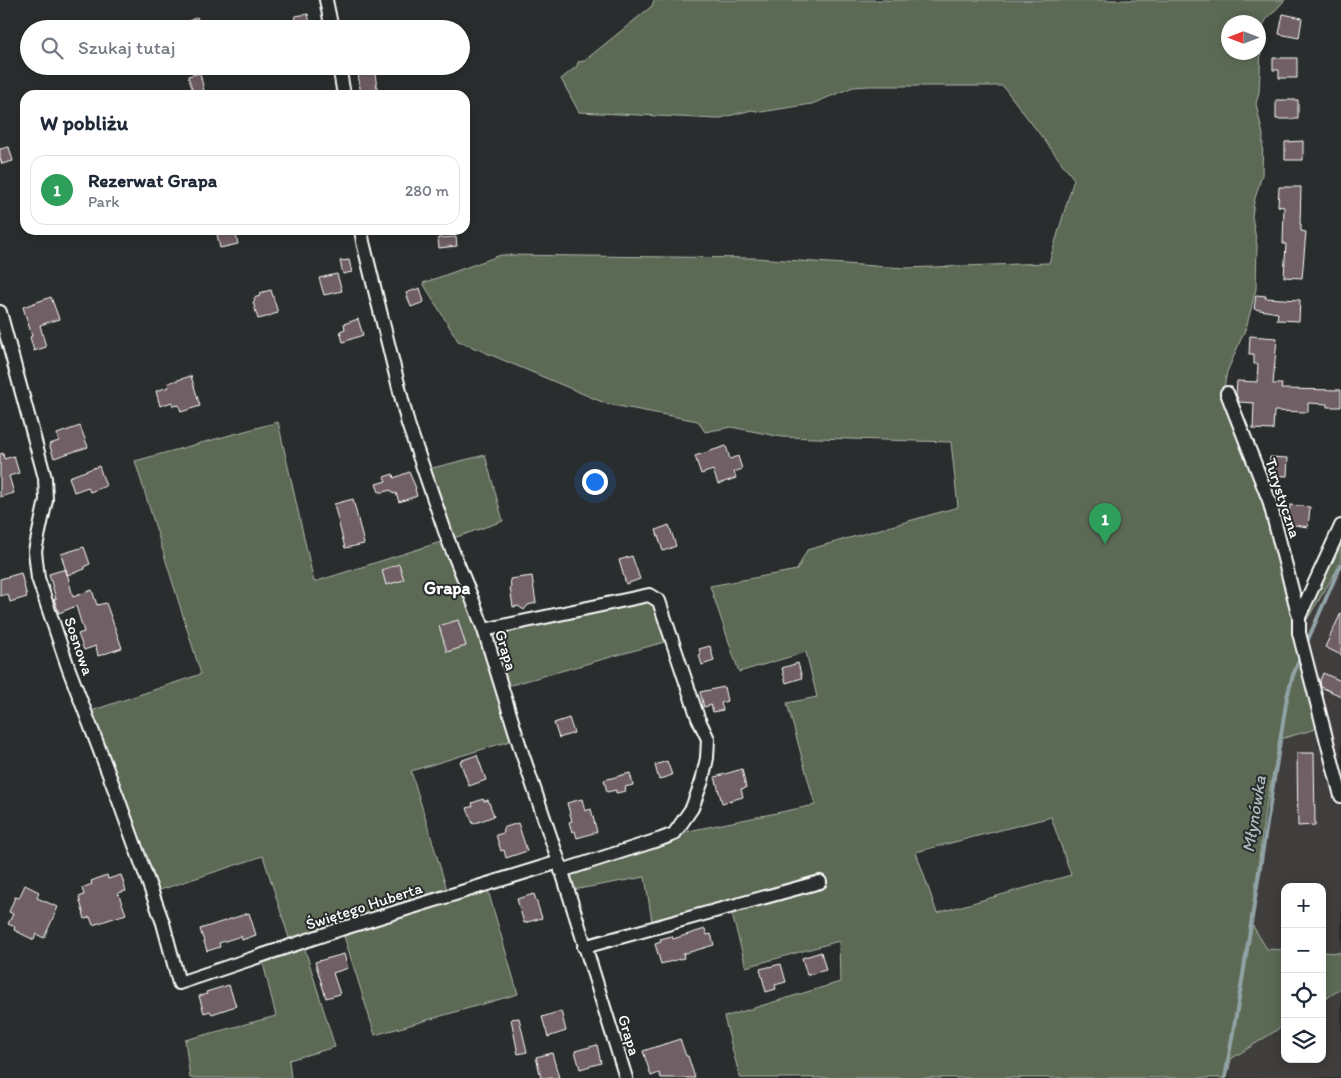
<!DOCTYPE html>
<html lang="pl">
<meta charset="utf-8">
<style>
:root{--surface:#fff;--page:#f2f2f3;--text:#1f2937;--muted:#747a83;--line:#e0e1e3;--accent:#84754c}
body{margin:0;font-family:Itim,sans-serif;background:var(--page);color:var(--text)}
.controls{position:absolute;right:15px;bottom:15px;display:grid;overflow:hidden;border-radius:10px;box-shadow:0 2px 12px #0003}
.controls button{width:45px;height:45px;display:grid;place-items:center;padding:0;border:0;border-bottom:1px solid var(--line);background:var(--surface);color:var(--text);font:25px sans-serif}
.compass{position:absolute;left:1221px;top:15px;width:45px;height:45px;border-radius:50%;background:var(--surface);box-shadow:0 2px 12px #0003;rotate:270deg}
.you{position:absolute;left:594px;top:481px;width:18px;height:18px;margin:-12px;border:4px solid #fff;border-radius:50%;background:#1a73e8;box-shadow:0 0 0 8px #1a73e833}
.badge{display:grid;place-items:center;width:32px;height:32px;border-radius:50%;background:var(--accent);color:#fff;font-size:16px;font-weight:700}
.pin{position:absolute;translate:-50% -41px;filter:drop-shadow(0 1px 2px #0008)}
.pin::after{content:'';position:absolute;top:26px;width:18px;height:15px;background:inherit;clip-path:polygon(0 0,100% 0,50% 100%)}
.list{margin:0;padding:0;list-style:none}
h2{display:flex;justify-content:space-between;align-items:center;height:65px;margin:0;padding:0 20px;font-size:21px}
h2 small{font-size:16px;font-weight:400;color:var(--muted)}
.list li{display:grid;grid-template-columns:32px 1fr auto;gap:15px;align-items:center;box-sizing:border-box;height:70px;margin:0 10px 10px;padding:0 10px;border:1px solid var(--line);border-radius:15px}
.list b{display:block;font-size:19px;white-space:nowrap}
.list p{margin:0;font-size:16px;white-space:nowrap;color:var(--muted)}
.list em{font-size:16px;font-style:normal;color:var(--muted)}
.icon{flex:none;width:28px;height:28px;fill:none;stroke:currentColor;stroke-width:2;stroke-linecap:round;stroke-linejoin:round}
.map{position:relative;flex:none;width:1341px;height:1078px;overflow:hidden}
.search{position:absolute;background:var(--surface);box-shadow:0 2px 12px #0003;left:20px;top:20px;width:450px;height:55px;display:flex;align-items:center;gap:12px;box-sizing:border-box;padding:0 18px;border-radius:28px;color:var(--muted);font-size:19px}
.panel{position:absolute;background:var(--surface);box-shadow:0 2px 12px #0003;left:20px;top:90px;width:450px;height:145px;border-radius:15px}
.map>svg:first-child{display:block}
</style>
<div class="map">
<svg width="1341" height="1078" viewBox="0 0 1341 1078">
<rect width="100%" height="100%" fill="#2a2d2e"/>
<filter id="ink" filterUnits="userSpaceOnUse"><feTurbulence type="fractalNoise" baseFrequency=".02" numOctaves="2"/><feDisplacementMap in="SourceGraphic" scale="10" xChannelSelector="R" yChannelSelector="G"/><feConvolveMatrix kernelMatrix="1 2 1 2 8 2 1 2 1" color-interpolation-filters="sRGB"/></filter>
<g filter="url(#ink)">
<path fill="#3f3c3e" d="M1341,563V953L1322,952V887H1285V950L1267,949L1251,924L1280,739L1299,633Z
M1341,989V1078H1227L1231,1059L1285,1025V1059H1322V1001Z"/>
<path fill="#5b6b54" stroke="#adb5aa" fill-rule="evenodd" d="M654,0H1285L1266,20L1262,29L1259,92L1256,104L1263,135L1262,175L1254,202L1252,216L1257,245L1256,289L1247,325L1227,372L1222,398L1277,535L1293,589V617L1297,639L1323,727L1280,739L1265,812L1251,923L1267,949L1285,950V1025L1231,1059L1227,1078H740L724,1017L840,982L839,941L746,967L730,907L653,928L645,877L567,891L561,871L674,834L815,805L787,703L817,697L806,652L739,672L710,586L797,570L807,550L958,507L951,442L782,437L731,427L705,432L698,421L607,404L458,341L423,283L501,255L755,258L905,268L1049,263L1074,179L1003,86H869L853,87L812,104L761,112L752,110L717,119L579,112L561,79L577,66L578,62L584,61L652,6ZM1228,22H1258V52H1228ZM1051,817L1071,875L937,913L916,852Z
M278,422L314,582L447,540L424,470L485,455L503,521L448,540L469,599L513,740L411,771L448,893L290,941L263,856L154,892L88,712L201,674L135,461Z
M1341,526V563L1299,633Z
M648,602L655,605L668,641L504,687L487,633Z
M487,887L518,994L375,1035L343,933Z
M304,946L335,1047L289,1060L291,1078H190L185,1040L276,1016L262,959Z
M1322,952L1341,953V989L1322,1001Z"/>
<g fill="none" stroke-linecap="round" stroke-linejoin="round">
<path stroke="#91a3a6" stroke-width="4" d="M1306,644L1341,564
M1225,1078L1242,981L1287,697L1293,675L1301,656"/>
</g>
<path fill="#6f5e65" stroke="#fff" d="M308,14L311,29H298L295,16Z
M1283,14L1302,18L1299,38L1279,34Z
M197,17L202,29H173Z
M1273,58H1297V78H1279V70H1273Z
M357,66H374L378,95H361Z
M200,73L205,95H194L188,76Z
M1276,100H1298V119H1276Z
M1303,141V160H1285V142Z
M9,147L13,161L2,164L0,158V149Z
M1279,187H1301L1300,224H1301V231L1306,232L1302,278L1284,277L1286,244H1283L1284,207L1278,206Z
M216,230H235L238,244L220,248Z
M456,237L457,246L439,248L438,238Z
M349,260L352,272L343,274L340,261Z
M337,274L342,291L324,295L319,278Z
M420,288L424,302L411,307L406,293Z
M271,290L278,313L271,315L270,316L258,319L253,302L255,301L254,298L260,296L259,293Z
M1256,295L1266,296L1265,298L1300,300L1299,321L1277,320L1278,313L1254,309Z
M51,297L59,319L40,325L46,347L34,351L30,337L32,336L23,307Z
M358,319L363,335L343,342L340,331L345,329L344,324Z
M1250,336L1277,338L1273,384H1282L1281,389L1341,390V407H1327V404L1308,403V412L1274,411L1273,430L1253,429L1254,403L1239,402L1236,394L1237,381L1257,382L1258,364H1254V354H1249Z
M191,376L200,406L181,412L179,405L173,406L172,402L160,406L156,391L169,387L168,383Z
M80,426L88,447L54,458L49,444L59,441L57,434Z
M726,446L730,459L738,456L742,469L734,472L736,478L718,484L713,470L701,474L695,456Z
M3,453L4,459L14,456L19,473L9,476L14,493L0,497V454Z
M1270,457L1288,458L1287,476L1269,475Z
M99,466L106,486L90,492L88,487L74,492L69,477Z
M409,472L416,488L415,489L417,496L399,502L396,493L393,494L391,490L383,492H379L376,484L386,481L384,477L393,474L394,478Z
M353,499L364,544L345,548L334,504Z
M1290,505L1310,507L1308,527L1288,524Z
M669,525L676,546L663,551L656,530Z
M84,547L90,564L85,566V569L67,575L61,554Z
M632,556L640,579L626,584L619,560Z
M399,564L404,580L386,585L382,570Z
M66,569L73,597L92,590L97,605L106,603L122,648L98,656L96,646L84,650L78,634L84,632L76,606L59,613L54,599H56L49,574Z
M21,573L27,597L10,602L8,594L0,596V579Z
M532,576L536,603L528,605L524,610L518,606L513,607L510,587H511L510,579Z
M1341,613V655L1325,647Z
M458,620L466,646L447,652L439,626Z
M710,646L714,661L702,665L699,655H701L699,649Z
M798,663L802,678L786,683L782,668Z
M1323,673L1341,681V696L1321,687L1320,681Z
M724,687L727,701L721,703L723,710L713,712L711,705L704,707L700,692Z
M569,718L574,733L559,738L554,723Z
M1297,753H1314L1315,825L1298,826Z
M477,755L486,780L469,786L460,761Z
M667,761L672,775L659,780L655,765Z
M742,769L746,788L741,789L743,797L722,803L715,777Z
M630,773L633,785L625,787L626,791L616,793V790L607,792L604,780Z
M483,799L484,801L488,800L494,816L473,824L467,808L473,806L472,803Z
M582,799L585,811L591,809L597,832L577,838L575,831L572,832L569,822L572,821L567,803Z
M518,823L527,851L506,858L504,850L501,851L496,835L504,833L503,828Z
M107,875L108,879L121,875L126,891L118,893L126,914L93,925L90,917L85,919L79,897L84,895L82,888L92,884L91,881Z
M25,885L39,892L37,898L58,907L44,938L36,934L34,940L14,930L15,927L8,924L13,914L9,912L15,897L19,898Z
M534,894L542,918L524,923L517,899Z
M249,913L256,935L242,940L241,936L219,943L220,947L207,951L200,929Z
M705,929L707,935L711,934L714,945L683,954L684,958L661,964L655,944L661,942L660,939L672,936L673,939Z
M821,952L826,970L807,975L802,958Z
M344,954L348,968L333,973L340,994L326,998L315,962Z
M781,964L786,982L775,985L776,989L766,992L760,969Z
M229,985L236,1006L212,1014L210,1011L204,1013L199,996L207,994L206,992Z
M561,1011L566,1031L548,1037L542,1017Z
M519,1018L527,1052L518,1054L511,1019Z
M680,1039L686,1056H688L695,1078H661L659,1073L651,1076L643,1051Z
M597,1045L601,1063L580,1069L575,1051Z
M552,1053L559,1078H541L536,1057Z"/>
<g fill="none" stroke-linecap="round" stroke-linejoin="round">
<defs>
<path id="minor" d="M326,0L332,29
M339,66L344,95
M361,230L363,242L408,424L448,540L471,596L484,630L521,750L559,862L626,1078
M0,312L45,478L46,500L35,551L38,578L68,667L119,801L163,923L179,983L341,929L559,862
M1227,393L1269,500L1299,617
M1341,526L1299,617V633L1341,796
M484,630L649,595L659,601L698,718L708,739L707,758L702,781L692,808L674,834L661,839L561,871
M584,947L820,882"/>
</defs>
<use href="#minor" stroke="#fff" stroke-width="16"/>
<use href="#minor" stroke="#2a2d2e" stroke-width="12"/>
</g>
</g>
<g text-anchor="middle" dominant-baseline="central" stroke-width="4" stroke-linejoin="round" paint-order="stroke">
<g font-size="16" fill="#fff" stroke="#2a2d2e">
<text transform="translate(1283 498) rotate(72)">Turystyczna</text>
<text transform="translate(79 646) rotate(71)">Sosnowa</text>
<text transform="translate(506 650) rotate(73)">Grapa</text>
<text transform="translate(364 906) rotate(-18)">Świętego Huberta</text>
<text transform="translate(629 1035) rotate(73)">Grapa</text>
</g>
<g font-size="18" font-weight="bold" fill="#fff" stroke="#2a2d2e">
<text x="447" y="588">Grapa</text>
</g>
<g font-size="18" font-style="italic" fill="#acbabc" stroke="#2a2d2e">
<text transform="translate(1254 814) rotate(-81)">Młynówka</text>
</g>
</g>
</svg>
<div class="controls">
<button>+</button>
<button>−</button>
<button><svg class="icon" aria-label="locate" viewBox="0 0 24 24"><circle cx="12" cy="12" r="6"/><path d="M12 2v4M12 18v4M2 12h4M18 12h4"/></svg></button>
<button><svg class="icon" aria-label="layers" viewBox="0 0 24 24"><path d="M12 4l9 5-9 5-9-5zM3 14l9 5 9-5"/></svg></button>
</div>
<svg class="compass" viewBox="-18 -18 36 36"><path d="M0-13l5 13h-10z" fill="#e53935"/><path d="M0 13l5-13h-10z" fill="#747a83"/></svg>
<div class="you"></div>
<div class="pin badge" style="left:1105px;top:544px;background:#2e9e5b">1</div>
<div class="search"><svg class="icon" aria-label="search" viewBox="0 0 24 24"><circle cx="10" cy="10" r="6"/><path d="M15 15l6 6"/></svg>Szukaj tutaj</div>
<section class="panel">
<h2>W pobliżu<small></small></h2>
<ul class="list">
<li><span class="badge" style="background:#2e9e5b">1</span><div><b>Rezerwat Grapa</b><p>Park</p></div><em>280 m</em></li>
</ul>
</section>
</div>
